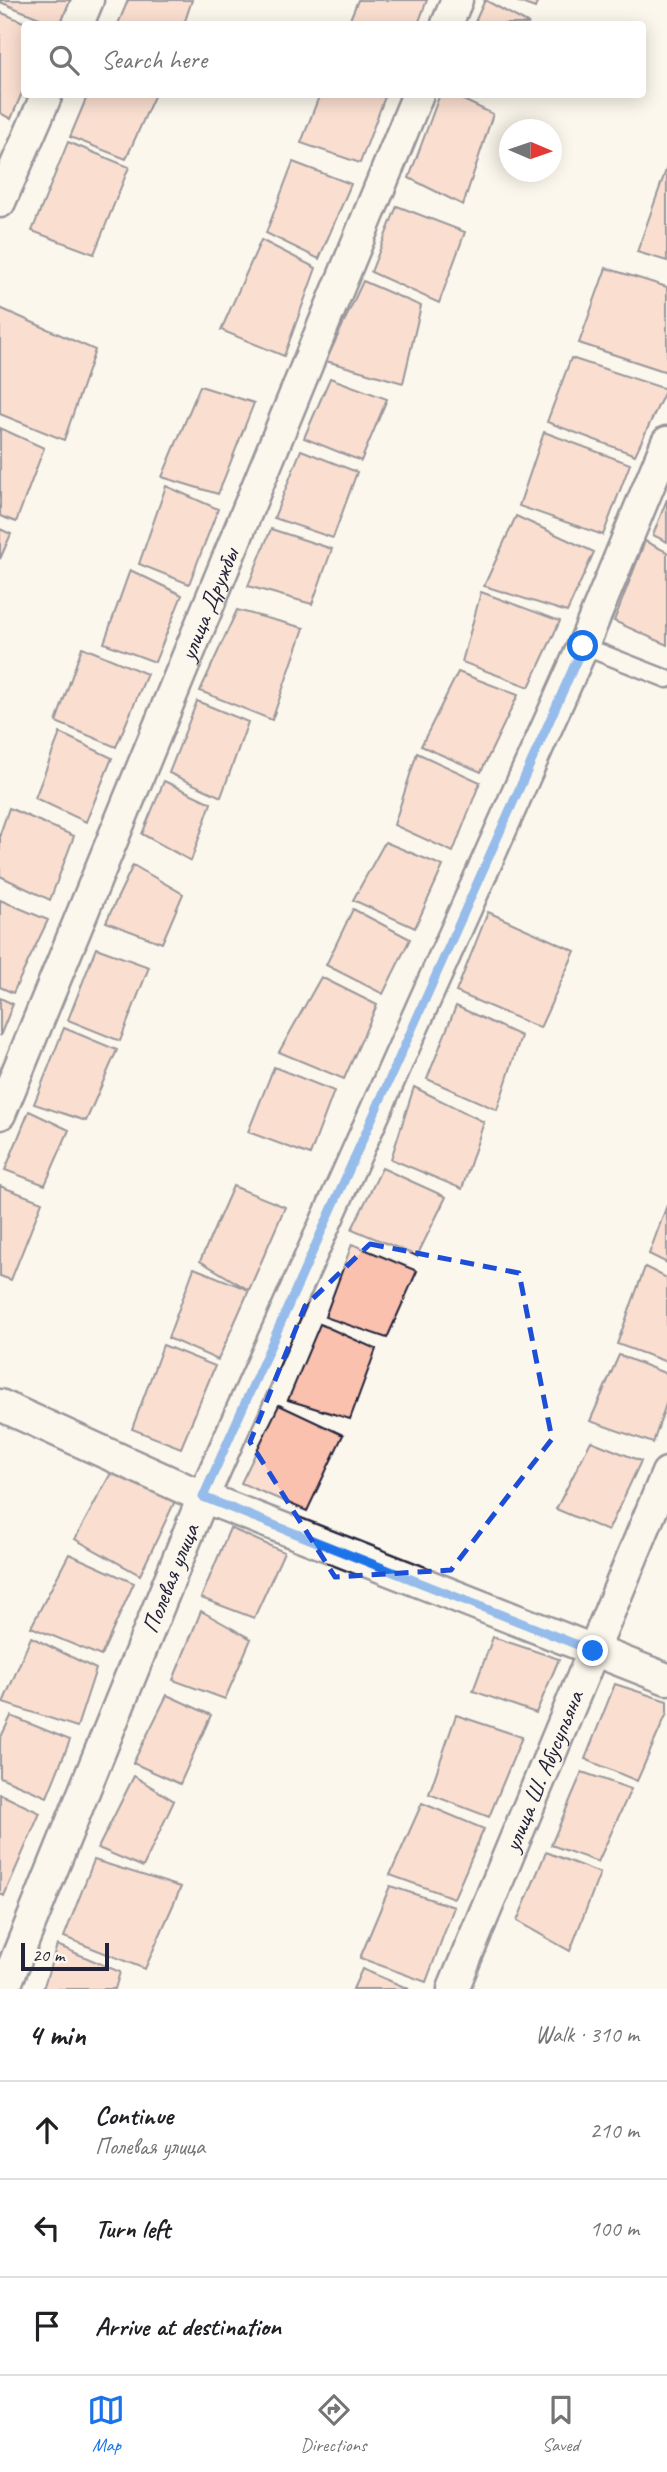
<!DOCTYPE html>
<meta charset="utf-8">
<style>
:root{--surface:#fff;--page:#f6f6f6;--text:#202124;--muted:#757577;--line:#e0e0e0;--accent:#1a73e8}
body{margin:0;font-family:Caveat,sans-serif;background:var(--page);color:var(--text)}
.compass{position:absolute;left:499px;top:119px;width:63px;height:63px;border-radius:50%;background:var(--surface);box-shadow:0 4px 18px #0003;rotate:92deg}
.scale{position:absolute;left:21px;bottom:18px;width:88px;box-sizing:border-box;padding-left:7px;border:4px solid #22223b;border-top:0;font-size:19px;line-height:24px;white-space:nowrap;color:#22223b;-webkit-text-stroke:5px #fbf7ec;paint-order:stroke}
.stop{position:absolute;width:21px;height:21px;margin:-16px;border:5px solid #1a73e8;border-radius:50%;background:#fff}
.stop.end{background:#1a73e8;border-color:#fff;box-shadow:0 2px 7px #0008}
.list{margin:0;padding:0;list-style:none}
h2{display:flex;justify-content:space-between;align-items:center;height:91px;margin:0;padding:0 28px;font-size:30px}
h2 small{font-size:23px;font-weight:400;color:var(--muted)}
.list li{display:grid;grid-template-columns:46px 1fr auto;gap:21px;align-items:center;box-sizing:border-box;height:98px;padding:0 28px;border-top:2px solid var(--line)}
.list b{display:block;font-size:26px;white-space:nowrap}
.list p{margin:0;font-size:23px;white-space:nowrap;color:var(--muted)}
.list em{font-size:23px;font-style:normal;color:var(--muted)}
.icon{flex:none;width:38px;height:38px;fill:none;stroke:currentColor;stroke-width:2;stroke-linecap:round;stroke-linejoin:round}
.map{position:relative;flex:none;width:667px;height:1989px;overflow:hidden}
.search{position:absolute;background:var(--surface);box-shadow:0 4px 18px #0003;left:21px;right:21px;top:21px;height:77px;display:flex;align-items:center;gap:18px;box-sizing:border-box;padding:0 24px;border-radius:7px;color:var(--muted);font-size:26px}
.sheet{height:385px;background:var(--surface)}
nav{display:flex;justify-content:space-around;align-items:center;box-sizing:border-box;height:98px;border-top:2px solid var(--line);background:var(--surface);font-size:19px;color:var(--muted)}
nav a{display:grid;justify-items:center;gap:4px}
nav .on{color:var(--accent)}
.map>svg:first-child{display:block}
</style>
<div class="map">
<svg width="667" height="1989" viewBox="0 0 667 1989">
<rect width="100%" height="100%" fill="#fbf7ec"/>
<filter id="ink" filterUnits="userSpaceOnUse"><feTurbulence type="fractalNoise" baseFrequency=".0143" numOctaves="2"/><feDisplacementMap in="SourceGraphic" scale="14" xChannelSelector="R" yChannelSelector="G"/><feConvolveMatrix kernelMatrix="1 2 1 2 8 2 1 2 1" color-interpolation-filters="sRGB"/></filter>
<g filter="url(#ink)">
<path fill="#f9c1ae" stroke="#22223b" stroke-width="2" d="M0,0H71L62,24H54L0,2Z
M128,0H192L184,24H118Z
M358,0H427L418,24H348Z
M485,0L529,24H474Z
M513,0H538L535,8Z
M0,12L28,24H24V88L11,119L0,113Z
M88,94H155L126,159L70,137Z
M320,94H386L360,163L301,143Z
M440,94H451L493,114L463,205L409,178Z
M68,142L129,167L94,254L32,231Z
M293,162L351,184L319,259L266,233Z
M667,167V261L637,252Z
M397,206L465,232L439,303L371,272Z
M261,240L316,268L284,356L221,330Z
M606,268L667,287V372L579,343Z
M363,281L421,306L403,383L326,361Z
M0,308L95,350L64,440L0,414Z
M571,358L666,389L635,455L547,422Z
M330,378L387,399L361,461L304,438Z
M200,386L254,403L218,494L162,477Z
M0,428L44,448L16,522L0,516Z
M544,432L630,464L603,535L519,506Z
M301,450L357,472L333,538L274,518Z
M166,486L218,509L189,584L139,564Z
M667,499V542L653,535Z
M516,516L594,552L567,612L484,586Z
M0,529L11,534L0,559Z
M271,529L332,549L312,604L248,586Z
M645,541L667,552V645L614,621Z
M130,570L182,595L155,662L104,643Z
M481,592L560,621L529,687L462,662Z
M237,610L304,628L272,720L200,691Z
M82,647L147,674L116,747L56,722Z
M458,672L518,695L481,772L421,746Z
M197,701L248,722L221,797L169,773Z
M60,733L112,758L86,822L35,798Z
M417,753L480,782L453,852L394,825Z
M164,781L211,803L191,861L142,834Z
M9,808L74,836L50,900L0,876V834Z
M385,842L443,866L415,928L353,900Z
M133,865L183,894L162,943L106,922Z
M0,900L48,920L13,993L0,987Z
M353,909L410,939L383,994L326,965Z
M488,912L575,951L540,1028L456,992Z
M96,948L149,967L120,1041L68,1020Z
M321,977L377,1005L344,1079L279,1052Z
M0,998L13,1004L0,1036Z
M456,1006L521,1036L497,1110L427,1079Z
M64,1028L117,1050L86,1121L34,1104Z
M274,1067L334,1091L310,1155L248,1132Z
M414,1087L484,1122L462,1189L391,1159Z
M29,1111L69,1130L45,1185L5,1170Z
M382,1168L446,1197L417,1256L352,1229Z
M0,1186L42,1202L11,1280L0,1276Z
M233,1186L285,1207L249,1290L200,1261Z
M667,1205V1263L649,1254Z
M352,1244L417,1271L387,1338L325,1317Z
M645,1267L667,1278V1362L617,1344Z
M194,1268L249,1290L218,1360L168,1338Z
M320,1324L376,1349L350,1419L288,1400Z
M163,1345L215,1366L181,1448L132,1429Z
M619,1355L667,1374V1401L653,1443L590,1421Z
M279,1405L343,1435L307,1511L241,1483Z
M591,1441L641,1461L608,1531L556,1509Z
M111,1473L176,1499L140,1575L75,1539Z
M230,1528L284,1552L254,1618L201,1598Z
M69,1554L134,1583L101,1656L31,1627Z
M201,1611L251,1639L225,1699L173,1680Z
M31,1637L96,1669L77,1727L3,1703Z
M493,1637L559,1659L536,1713L473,1691Z
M615,1684L667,1701V1713L637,1781L585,1759Z
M167,1695L211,1715L180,1784L133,1763Z
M456,1715L522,1737L489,1817L429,1794Z
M11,1716L70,1740L47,1797L0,1777V1739Z
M582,1772L631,1789L598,1862L551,1845Z
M134,1776L174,1801L143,1867L98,1848Z
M0,1794L40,1813L4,1896L0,1894Z
M422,1803L484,1829L454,1898L390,1875Z
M546,1852L600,1873L570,1951L517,1921Z
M94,1860L181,1887L145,1969L64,1937Z
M390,1886L454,1907L426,1982L360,1958Z
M57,1945L120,1972L115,1989H43Z
M362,1969L409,1989H353Z"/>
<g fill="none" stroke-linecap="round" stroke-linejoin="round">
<defs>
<path id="service" d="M583,646L667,679"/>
<g id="minor">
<path d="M78,24L88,0"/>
<path d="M447,24L457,0"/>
<path d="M0,202L47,94"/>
<path id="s1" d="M0,1114L418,94"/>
<path d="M0,1405L203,1497L667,1679"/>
<path id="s2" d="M4,1989L203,1497L583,646L667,442"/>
<path id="s3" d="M453,1989L667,1473"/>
</g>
</defs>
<use href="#service" stroke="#22223b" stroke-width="21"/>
<use href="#minor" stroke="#22223b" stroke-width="35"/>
<use href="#service" stroke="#fbf7ec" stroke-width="16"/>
<use href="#minor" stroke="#fbf7ec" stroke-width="30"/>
</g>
</g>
<g fill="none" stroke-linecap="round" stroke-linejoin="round" filter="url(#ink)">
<path stroke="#1a73e8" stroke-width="9" d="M583,646L203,1497L593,1651"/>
</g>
<path d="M0 0H667V1989H0ZM370,1244L519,1273L552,1439L451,1570L335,1577L250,1442L305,1306Z" fill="#fbf7ec" fill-opacity=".55" fill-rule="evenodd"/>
<path fill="none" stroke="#1d4ed8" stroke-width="5" stroke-dasharray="14 9" stroke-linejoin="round" d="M370,1244L519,1273L552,1439L451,1570L335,1577L250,1442L305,1306Z"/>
<g text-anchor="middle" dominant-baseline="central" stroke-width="6" stroke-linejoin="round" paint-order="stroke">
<g font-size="24" fill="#22223b" stroke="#fbf7ec">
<text stroke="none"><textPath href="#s1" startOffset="551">улица Дружбы</textPath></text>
<text stroke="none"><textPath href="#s2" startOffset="443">Полевая улица</textPath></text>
<text stroke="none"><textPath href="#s3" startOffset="236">улица Ш. Абусупьяна</textPath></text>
</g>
</g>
</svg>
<svg class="compass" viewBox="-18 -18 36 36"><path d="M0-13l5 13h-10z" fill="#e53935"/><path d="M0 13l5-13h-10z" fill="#757577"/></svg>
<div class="scale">20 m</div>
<div class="stop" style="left:583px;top:646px"></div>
<div class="stop end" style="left:593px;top:1651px"></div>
<div class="search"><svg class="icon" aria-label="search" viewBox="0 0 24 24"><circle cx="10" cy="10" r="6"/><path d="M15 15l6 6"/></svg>Search here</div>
</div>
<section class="sheet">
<h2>4 min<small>Walk · 310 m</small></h2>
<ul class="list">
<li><svg class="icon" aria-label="ahead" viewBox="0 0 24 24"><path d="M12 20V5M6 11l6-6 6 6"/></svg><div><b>Continue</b><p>Полевая улица</p></div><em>210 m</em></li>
<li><svg class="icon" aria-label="left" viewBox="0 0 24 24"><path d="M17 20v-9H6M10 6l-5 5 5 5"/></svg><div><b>Turn left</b></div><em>100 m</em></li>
<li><svg class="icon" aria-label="arrive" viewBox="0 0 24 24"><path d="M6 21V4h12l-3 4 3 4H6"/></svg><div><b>Arrive at destination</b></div></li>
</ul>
</section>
<nav>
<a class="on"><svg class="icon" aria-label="map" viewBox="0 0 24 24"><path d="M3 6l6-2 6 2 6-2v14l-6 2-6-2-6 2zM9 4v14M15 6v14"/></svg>Map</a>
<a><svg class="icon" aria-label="directions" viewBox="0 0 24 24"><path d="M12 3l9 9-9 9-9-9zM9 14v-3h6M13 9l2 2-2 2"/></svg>Directions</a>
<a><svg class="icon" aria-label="saved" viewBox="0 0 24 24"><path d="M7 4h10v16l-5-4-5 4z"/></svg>Saved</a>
</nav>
